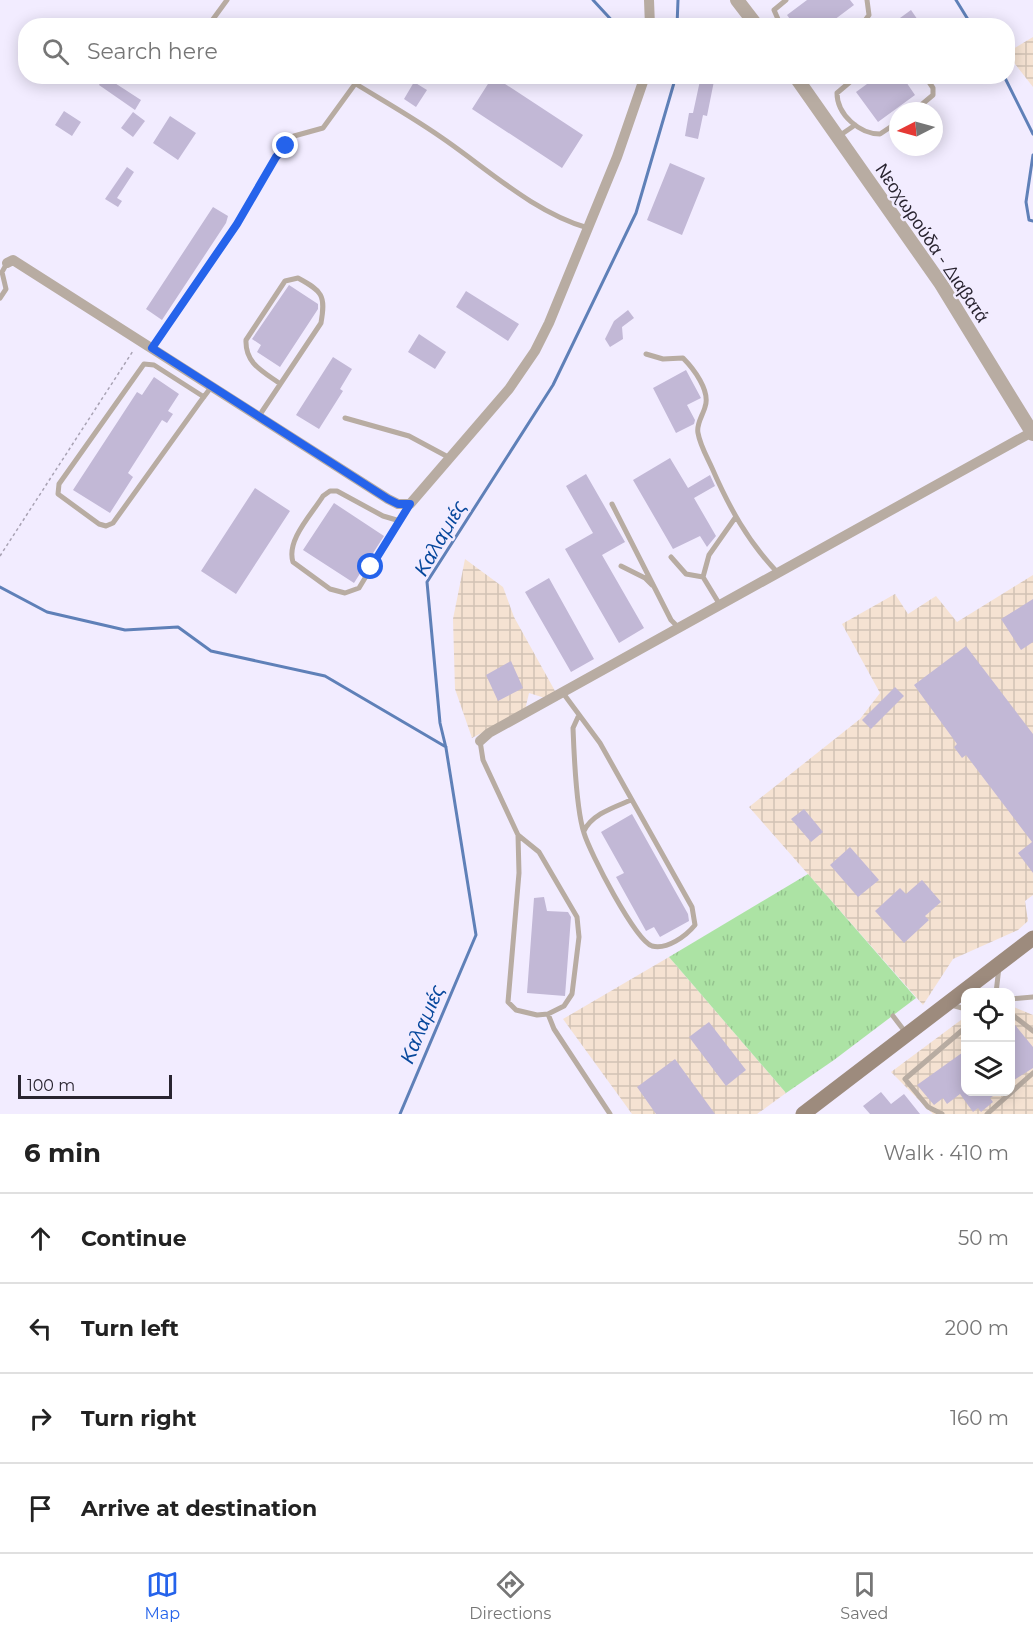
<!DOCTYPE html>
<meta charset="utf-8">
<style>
:root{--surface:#fff;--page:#f2f2f2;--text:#222;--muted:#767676;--line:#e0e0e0;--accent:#2563eb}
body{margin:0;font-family:Montserrat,sans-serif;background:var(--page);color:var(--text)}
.controls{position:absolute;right:18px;bottom:18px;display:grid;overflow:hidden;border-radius:12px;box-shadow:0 3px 15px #0003}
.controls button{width:54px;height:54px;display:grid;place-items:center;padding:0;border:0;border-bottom:2px solid var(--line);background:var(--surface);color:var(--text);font:30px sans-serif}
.compass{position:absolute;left:889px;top:102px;width:54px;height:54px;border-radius:50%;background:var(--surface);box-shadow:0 3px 15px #0003;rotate:264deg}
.scale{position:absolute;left:18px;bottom:15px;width:154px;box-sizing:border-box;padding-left:6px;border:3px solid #292430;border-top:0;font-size:16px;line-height:21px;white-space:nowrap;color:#292430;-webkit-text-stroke:4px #f2ecff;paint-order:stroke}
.stop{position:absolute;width:18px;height:18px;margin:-14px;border:4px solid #2563eb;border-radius:50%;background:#fff}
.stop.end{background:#2563eb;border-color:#fff;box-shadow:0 2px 6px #0008}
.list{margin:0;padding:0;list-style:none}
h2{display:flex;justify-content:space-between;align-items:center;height:78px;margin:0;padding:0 24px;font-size:26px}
h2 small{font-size:20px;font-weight:400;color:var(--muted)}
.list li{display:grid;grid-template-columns:39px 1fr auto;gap:18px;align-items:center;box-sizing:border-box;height:90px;padding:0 24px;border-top:2px solid var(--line)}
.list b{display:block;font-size:22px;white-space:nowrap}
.list em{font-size:20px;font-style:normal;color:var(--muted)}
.icon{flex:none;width:33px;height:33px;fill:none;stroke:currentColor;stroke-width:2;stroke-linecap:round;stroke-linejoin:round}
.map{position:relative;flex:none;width:1033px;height:1114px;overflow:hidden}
.search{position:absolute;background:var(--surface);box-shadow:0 3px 15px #0003;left:18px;right:18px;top:18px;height:66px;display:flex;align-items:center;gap:15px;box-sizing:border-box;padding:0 21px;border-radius:24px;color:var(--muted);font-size:22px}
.sheet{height:438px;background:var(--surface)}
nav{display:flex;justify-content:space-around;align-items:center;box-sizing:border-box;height:84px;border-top:2px solid var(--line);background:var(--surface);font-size:16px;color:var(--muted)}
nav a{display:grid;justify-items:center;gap:3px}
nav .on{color:var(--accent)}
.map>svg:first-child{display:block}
</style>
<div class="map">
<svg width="1033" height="1114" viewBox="0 0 1033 1114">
<defs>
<pattern id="industrial-grid" width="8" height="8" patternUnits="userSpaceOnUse" patternTransform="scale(1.5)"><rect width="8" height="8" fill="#f5e2d2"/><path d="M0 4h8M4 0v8" fill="none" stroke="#d2c2b5"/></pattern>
<pattern id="grass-tufts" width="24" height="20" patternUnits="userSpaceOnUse" patternTransform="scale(1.5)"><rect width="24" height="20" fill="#ace3a4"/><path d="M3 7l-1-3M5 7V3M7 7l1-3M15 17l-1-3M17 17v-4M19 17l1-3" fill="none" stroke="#94c38e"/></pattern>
</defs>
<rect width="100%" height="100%" fill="#f2ecff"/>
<path fill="url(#industrial-grid)" d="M1033,37V87L1008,55V52Z
M465,559L503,587L514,617L555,691L545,698L529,693L525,710L472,738L455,689L453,619Z
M1033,575V895L1025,901L1028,921L1018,930L953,959L923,1005L749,807L860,719L880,693L842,624L895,594L908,614L936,596L957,622Z
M669,957L786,1093L757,1114H632L563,1019Z
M1011,1006L1033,1015V1114H933L891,1072L965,1017L966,1092H1010Z"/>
<path fill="url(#grass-tufts)" d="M808,874L916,998L834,1060L786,1093L669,957Z"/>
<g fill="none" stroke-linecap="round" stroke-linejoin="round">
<path stroke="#5f80b8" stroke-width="3" d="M593,0L617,26
M956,0L972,26
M677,26L678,0
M1004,76L1033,134
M1033,155L1026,202L1029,220L1033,221
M0,587L47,612L125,630L178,627L211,651L325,676L446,747
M400,1114L476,935L446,748L440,723L427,582L553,385L636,213L676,76"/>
</g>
<path fill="#c2b8d6" d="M807,0H850L854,5L826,26H795L787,15Z
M911,10L922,26H889Z
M104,76L141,100L135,110L99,85Z
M493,76L583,135L562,168L472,109Z
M701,76H715L707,116L703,115L698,139L685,136L689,113H693Z
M878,76H902L915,95L878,122L856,92Z
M414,82L427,90L416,107L404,99Z
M64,111L81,122L72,136L55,125Z
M133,112L145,121L133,137L121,128Z
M170,116L196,133L178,160L153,143Z
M670,163L705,178L682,235L647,220Z
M127,167L134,172L117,198L122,201L118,207L105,199Z
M213,207L228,216L226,223L162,320L146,309Z
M289,285L318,304V309L280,367L257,352L261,345L252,339Z
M466,291L519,324L508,341L456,307Z
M628,310L634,318L622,327L623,339L610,347L605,339L614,321Z
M419,334L446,352L435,369L408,352Z
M333,357L352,369L340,389L343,391L319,429L296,415Z
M686,370L701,398L687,405L695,420L694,424L676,433L653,388Z
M154,377L179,394L168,411L173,414L167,423L162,420L128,473L133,477L110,513L73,490L137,392L142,395Z
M670,458L688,488L710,475L715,486L694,498L716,536L707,547L700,536L673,549L633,480Z
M586,474L625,542L602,555L644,628L619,643L565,549L593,533L566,486Z
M255,488L290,511L236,594L201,571Z
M334,503L384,536L354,583L303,550Z
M549,578L594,659L571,672L525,592Z
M1033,599V642L1021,650L1001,619Z
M966,646L1033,734V873L1018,853L1032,842L966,755L962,758L954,747L957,744L914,685Z
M511,661L523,688L498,701L486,675Z
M895,687L904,696L871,729L862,720Z
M804,809L823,832L811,842L791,819Z
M632,814L688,914L689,921L660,937L654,927L646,931L616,877L624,873L601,832Z
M850,847L879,880L858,897L830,865Z
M922,880L941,902L925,916L929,920L904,943L875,911L900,888L906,894Z
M544,897L547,911L568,912L571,917L565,996L527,993L534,898Z
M1011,1020L1033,1047V1068L1011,1082Z
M709,1022L746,1070L726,1086L689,1037Z
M966,1050V1092H999L990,1098L993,1102L981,1112L978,1108L973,1112L960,1094L947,1104L943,1098L934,1105L917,1085Z
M675,1059L715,1114H656L637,1087Z
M881,1092L891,1104L904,1094L920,1114H870L863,1106Z"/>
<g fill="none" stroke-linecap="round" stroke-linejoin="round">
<path stroke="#a8a2b3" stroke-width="1.5" stroke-dasharray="3 3" stroke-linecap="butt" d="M0,556L133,351"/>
<path stroke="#b8aca2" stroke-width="5" d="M208,26L227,0
M781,26L774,10L786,0
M861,26L869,15L867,0
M343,76C378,98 415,118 448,142C492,173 536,213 588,228
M857,76L837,93C837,115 860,134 880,134L898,122
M914,111L933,95V88L925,76
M839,136L855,125
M0,298L6,289L2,272L7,263
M152,348L237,224L276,157L294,136L323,128L355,84
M646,354L663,359L683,358C693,368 711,391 705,407C703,415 696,424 698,433C700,445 707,457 712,468C729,507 748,542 778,573
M204,397L154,365L144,364L59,484L58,494L99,524L106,526L113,523L200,402L212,386
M259,416L321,323C326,295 322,291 298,278L285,281L246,340C245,363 262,371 279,383
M345,418L409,436L450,458
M612,504L671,620L679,628
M400,521L383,516L337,491H330L323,496C312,514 286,540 293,562L330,589L345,593L359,588L409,505
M671,557L686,574L703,577L720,605
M621,566L645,578L652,585
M703,577L709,555L735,518
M563,693L600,743L692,907L695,925C686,936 667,950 652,946C635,940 590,853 584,833C576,809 574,755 573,728L578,717
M480,741L483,760L518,835L539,852L577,917L579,937L572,994L564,1006L548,1014L537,1015L516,1010L508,1002L519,873L518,835
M584,831C592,814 615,807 631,800
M996,993L999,967
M1010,999L1033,997
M951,1005L966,1009
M1010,1013L1033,1031
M548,1014L554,1029L610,1114
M893,1016L906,1033
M942,1114L928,1107L905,1079L966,1027
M987,1114L1033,1073"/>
<path stroke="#b8aca2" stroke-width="10" d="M649,0L650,26
M7,263L13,260L388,499L398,504H410L509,389L535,351L549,323L617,157L645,76
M480,741L489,733L1032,432"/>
<path stroke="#b8aca2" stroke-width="14" d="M737,0L757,26
M795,76L941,284L1033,434"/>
<path stroke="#9d8b7d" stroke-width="15" d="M803,1114L1033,938"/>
</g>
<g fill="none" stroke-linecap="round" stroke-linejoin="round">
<path stroke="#2563eb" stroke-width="8" d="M286,146L276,157L237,224L152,348L388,499L398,504H410L371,567"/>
</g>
<g text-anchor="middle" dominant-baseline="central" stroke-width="5" stroke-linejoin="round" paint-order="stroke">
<g font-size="18" fill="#292430" stroke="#f2ecff">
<text transform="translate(932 243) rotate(56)">Νεοχωρούδα - Διαβατά</text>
</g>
<g font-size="20" font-style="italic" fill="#06479c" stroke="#f2ecff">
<text transform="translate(440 538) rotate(-60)">Καλαμιές</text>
<text transform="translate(422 1024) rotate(-67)">Καλαμιές</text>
</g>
</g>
</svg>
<div class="controls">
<button><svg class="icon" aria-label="locate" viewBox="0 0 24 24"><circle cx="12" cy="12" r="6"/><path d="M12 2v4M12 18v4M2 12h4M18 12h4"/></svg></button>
<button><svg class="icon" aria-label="layers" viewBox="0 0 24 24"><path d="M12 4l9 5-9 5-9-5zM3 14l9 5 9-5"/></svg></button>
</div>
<svg class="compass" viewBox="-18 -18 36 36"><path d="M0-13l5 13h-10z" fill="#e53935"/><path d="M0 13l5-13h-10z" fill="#767676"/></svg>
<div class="scale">100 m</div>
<div class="stop" style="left:371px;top:567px"></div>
<div class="stop end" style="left:286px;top:146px"></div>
<div class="search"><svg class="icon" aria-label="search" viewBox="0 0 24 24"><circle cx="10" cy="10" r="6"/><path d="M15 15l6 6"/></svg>Search here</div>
</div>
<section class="sheet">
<h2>6 min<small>Walk · 410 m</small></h2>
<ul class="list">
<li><svg class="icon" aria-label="ahead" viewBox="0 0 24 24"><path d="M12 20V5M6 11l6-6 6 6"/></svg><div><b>Continue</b></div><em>50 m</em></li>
<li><svg class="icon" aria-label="left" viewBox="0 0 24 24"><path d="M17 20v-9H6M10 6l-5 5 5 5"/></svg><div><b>Turn left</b></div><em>200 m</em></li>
<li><svg class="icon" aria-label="right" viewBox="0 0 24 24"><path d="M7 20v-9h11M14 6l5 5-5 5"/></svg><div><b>Turn right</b></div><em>160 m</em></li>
<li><svg class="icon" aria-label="arrive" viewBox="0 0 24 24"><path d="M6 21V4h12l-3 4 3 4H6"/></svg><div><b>Arrive at destination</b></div></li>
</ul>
</section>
<nav>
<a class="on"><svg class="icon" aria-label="map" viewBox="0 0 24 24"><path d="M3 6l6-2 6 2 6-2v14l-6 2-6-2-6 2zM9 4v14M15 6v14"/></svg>Map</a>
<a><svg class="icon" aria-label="directions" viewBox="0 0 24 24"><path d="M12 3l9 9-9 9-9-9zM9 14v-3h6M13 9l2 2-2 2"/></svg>Directions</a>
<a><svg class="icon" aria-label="saved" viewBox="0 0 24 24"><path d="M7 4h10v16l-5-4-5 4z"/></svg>Saved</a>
</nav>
